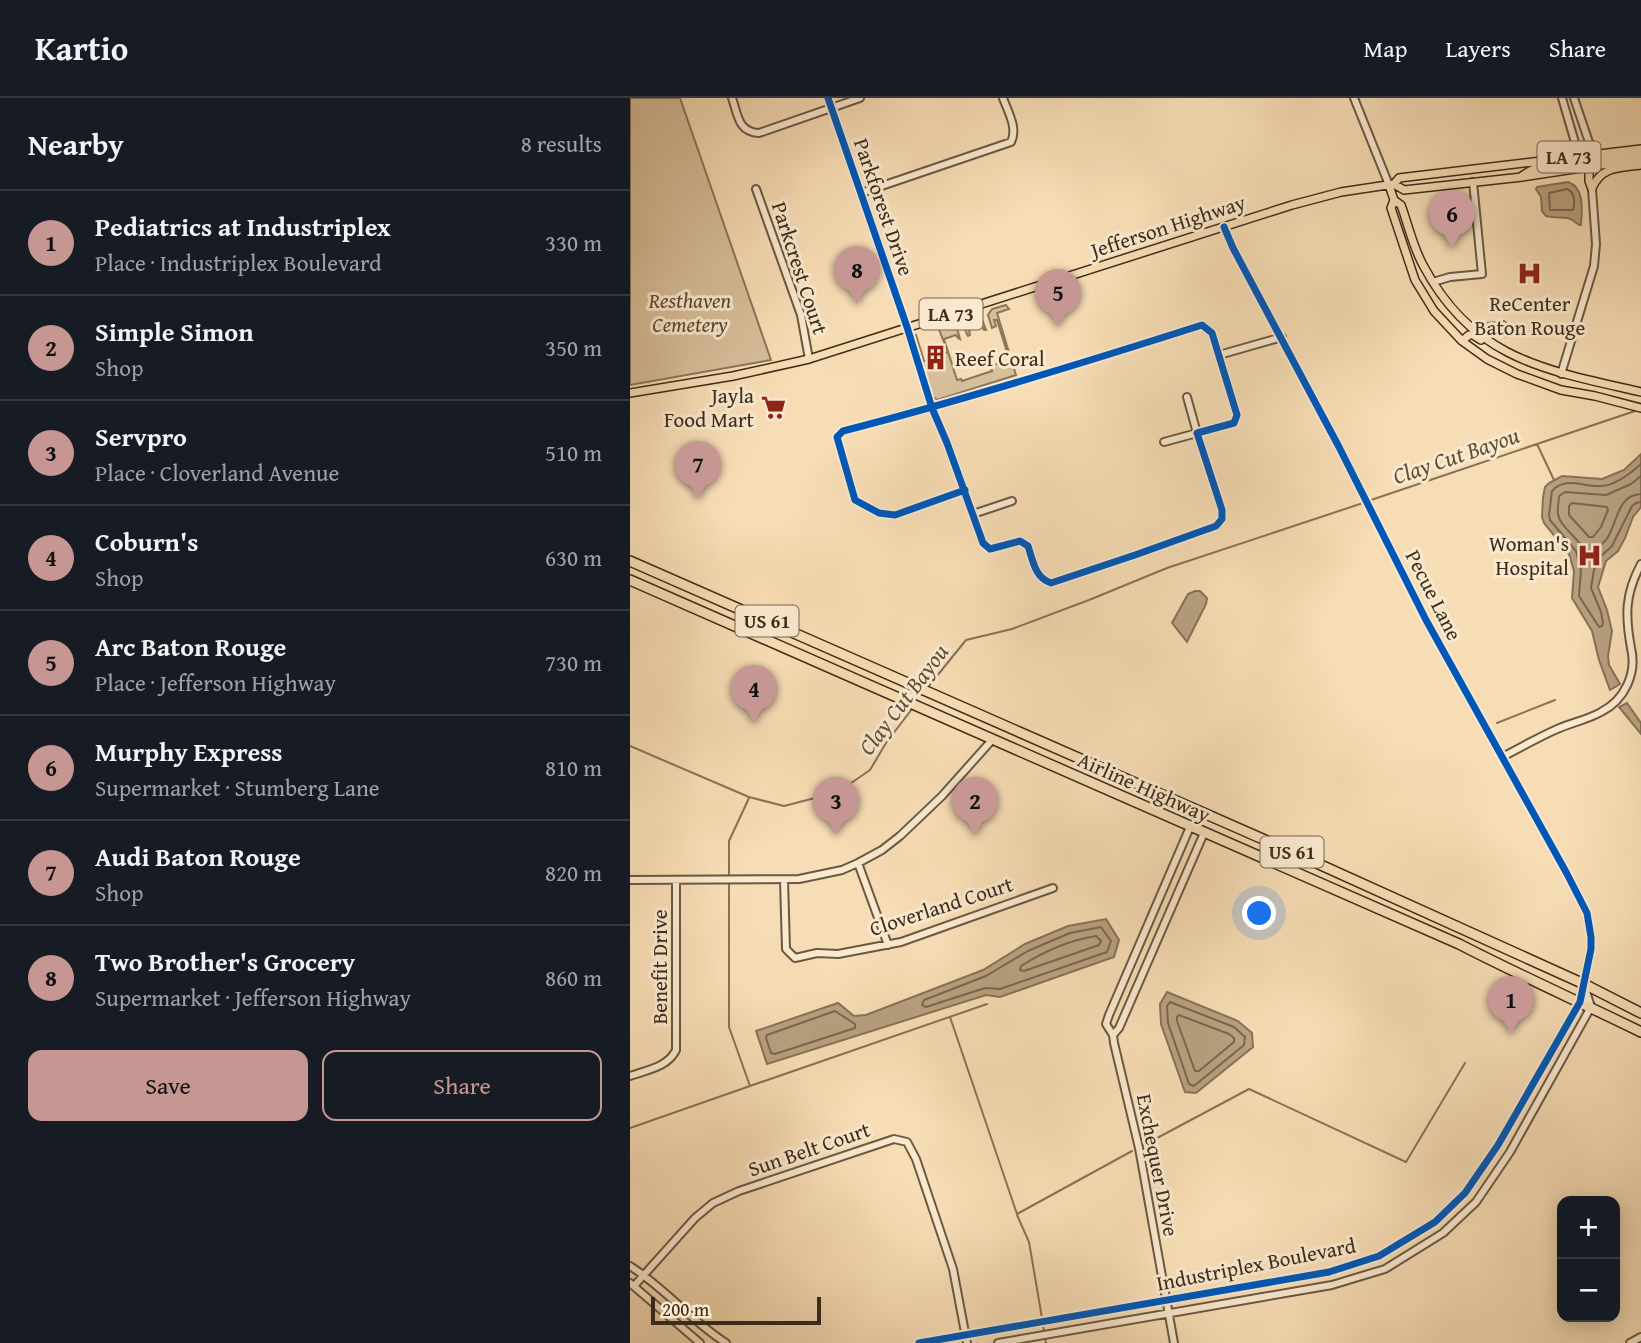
<!DOCTYPE html>
<meta charset="utf-8">
<style>
:root{--surface:#171b24;--page:#242831;--text:#f1f3f6;--muted:#9ea1a6;--line:#363941;--accent:#c59692}
body{margin:0;font-family:"Gentium Book Plus",serif;background:var(--page);color:var(--text)}
.controls{position:absolute;right:21px;bottom:21px;display:grid;overflow:hidden;border-radius:14px;box-shadow:0 4px 18px #0003}
.controls button{width:63px;height:63px;display:grid;place-items:center;padding:0;border:0;border-bottom:2px solid var(--line);background:var(--surface);color:var(--text);font:35px sans-serif}
.scale{position:absolute;left:21px;bottom:18px;width:170px;box-sizing:border-box;padding-left:7px;border:4px solid #3d2c1b;border-top:0;font-size:19px;line-height:24px;white-space:nowrap;color:#3d2c1b;-webkit-text-stroke:5px #fae9cf;paint-order:stroke}
.you{position:absolute;left:630px;top:816px;width:24px;height:24px;margin:-18px;border:5px solid #fff;border-radius:50%;background:#1a73e8;box-shadow:0 0 0 10px #1a73e833}
.badge{display:grid;place-items:center;width:46px;height:46px;border-radius:50%;background:var(--accent);color:#111;font-size:23px;font-weight:700}
.pin{position:absolute;translate:-50% -58px;filter:drop-shadow(0 2px 4px #0008)}
.pin::after{content:'';position:absolute;top:37px;width:24px;height:21px;background:inherit;clip-path:polygon(0 0,100% 0,50% 100%)}
.list{margin:0;padding:0;list-style:none}
h2{display:flex;justify-content:space-between;align-items:center;height:91px;margin:0;padding:0 28px;font-size:30px}
h2 small{font-size:23px;font-weight:400;color:var(--muted)}
.list li{display:grid;grid-template-columns:46px 1fr auto;gap:21px;align-items:center;box-sizing:border-box;height:105px;padding:0 28px;border-top:2px solid var(--line)}
.list b{display:block;font-size:26px;white-space:nowrap}
.list p{margin:0;font-size:23px;white-space:nowrap;color:var(--muted)}
.list em{font-size:23px;font-style:normal;color:var(--muted)}
.actions{display:flex;gap:14px;padding:21px 28px}
.actions a{flex:1;padding:16px 0;border:2px solid var(--accent);border-radius:14px;text-align:center;font-size:24px;color:var(--accent)}
.actions .main{background:var(--accent);color:#111}
.map{position:relative;flex:none;width:1011px;height:1245px;overflow:hidden}
header{display:flex;align-items:center;gap:42px;box-sizing:border-box;height:98px;padding:0 35px;background:var(--surface);border-bottom:2px solid var(--line)}
header strong{font-size:33px}
nav{display:flex;gap:38px;margin-inline-start:auto;font-size:24px}
main{display:flex}
aside{flex:1;background:var(--surface)}
.map>svg:first-child{display:block}
</style>
<header>
<strong>Kartio</strong>
<nav><a>Map</a><a>Layers</a><a>Share</a></nav>
</header>
<main>
<aside>
<h2>Nearby<small>8 results</small></h2>
<ul class="list">
<li><span class="badge">1</span><div><b>Pediatrics at Industriplex</b><p>Place · Industriplex Boulevard</p></div><em>330 m</em></li>
<li><span class="badge">2</span><div><b>Simple Simon</b><p>Shop</p></div><em>350 m</em></li>
<li><span class="badge">3</span><div><b>Servpro</b><p>Place · Cloverland Avenue</p></div><em>510 m</em></li>
<li><span class="badge">4</span><div><b>Coburn's</b><p>Shop</p></div><em>630 m</em></li>
<li><span class="badge">5</span><div><b>Arc Baton Rouge</b><p>Place · Jefferson Highway</p></div><em>730 m</em></li>
<li><span class="badge">6</span><div><b>Murphy Express</b><p>Supermarket · Stumberg Lane</p></div><em>810 m</em></li>
<li><span class="badge">7</span><div><b>Audi Baton Rouge</b><p>Shop</p></div><em>820 m</em></li>
<li><span class="badge">8</span><div><b>Two Brother's Grocery</b><p>Supermarket · Jefferson Highway</p></div><em>860 m</em></li>
</ul>
<div class="actions"><a class="main">Save</a><a>Share</a></div>
</aside>
<div class="map">
<svg width="1011" height="1245" viewBox="0 0 1011 1245">
<rect width="100%" height="100%" fill="#f7ddb5"/>
<filter id="stains"><feTurbulence type="fractalNoise" baseFrequency=".00286" numOctaves="4"/><feColorMatrix values="0 0 0 0 .2 0 0 0 0 .09 0 0 0 0 .02 0 0 0 .5 -.17"/></filter>
<radialGradient id="worn" r=".72"><stop offset=".6" stop-color="#630" stop-opacity="0"/><stop offset="1" stop-color="#630" stop-opacity=".3"/></radialGradient>
<path fill="#d7bf9b" stroke="#8a765b" stroke-width="2" d="M0,0H50L141,262L0,287Z
M376,207L379,211L367,215L386,277L307,302L301,297L283,237H286L294,263H298L300,269L314,265L312,256L318,254L308,229L321,224L326,227L330,241L328,240L326,237L314,241L327,282L331,281L332,283L362,273L361,268L373,264L375,269L381,267L367,222H364L366,228L362,230L358,217L362,211Z
M347,217L352,221L356,232H354L352,228L339,232L340,237L338,238C331,225 332,219 347,217Z"/>
<path fill="#b8a181" stroke="#877258" stroke-width="2" d="M938,84C955,90 952,112 951,127H949C936,115 931,122 916,118L912,113L911,99L906,91L907,89Z
M874,223L880,227V238L879,239L874,238L858,227V225Z
M1011,356V409L1003,419L995,440L988,453L976,463L968,489L977,512L982,533L978,558L979,567L990,586L980,592L969,562L962,533L942,500L944,473L939,456L914,425L912,419L913,399L915,389L919,385L932,378L972,381L994,372Z
M565,493H570L577,500L576,506L557,544L542,525L558,496Z
M997,605L1011,625V636L989,609Z
M476,821L489,842L484,859L370,899L356,897L137,966L126,933L208,905L224,918L236,917L353,872L395,846L438,828Z
M537,894L608,923L622,935L623,949L566,995L555,994L531,926L530,906Z"/>
<g fill="none" stroke-linecap="round" stroke-linejoin="round">
<path stroke="#7a664e" stroke-width="2" d="M937,91C945,94 945,105 943,112H920L919,95Z
M1011,366C1001,375 985,388 971,388C953,389 935,378 922,393L919,417L920,422L946,453L951,472L949,498L969,529L972,528L973,525L971,514L961,490L964,472L970,459L982,448L1002,408L1006,405L1011,404
M1011,378L1001,386L976,397L935,394L929,398C929,403 927,411 928,416C930,430 951,441 956,456L960,457C965,452 971,447 976,442C988,426 986,397 1011,396
M942,405L977,409L978,412L971,429L963,439H959L939,417V408Z
M471,829L481,843L477,854L370,891L355,890L296,909L292,907L294,902L356,878L398,853L440,835Z
M466,838L471,843L469,847L394,873L390,872L391,868C413,854 440,842 466,838Z
M540,904L604,929L615,939L614,947L564,988L559,986L538,925L537,908Z
M205,913L225,926V930L145,956L141,955L136,940L137,937Z
M549,917L599,936L604,940V944L569,973H565L547,923V919Z"/>
<path stroke="#877258" stroke-width="2" d="M907,346L924,382
M738,403L1008,312
M298,589L336,542L382,531L459,502L537,470L733,405
M867,625L925,602
M0,648L119,699L154,708L208,694L240,672L256,645L282,611
M99,778V743L119,700
M320,919L387,1116L502,1053
M120,988L357,906
M0,1030L120,988L99,929V784
M514,1047L619,991L776,1064L835,965
M387,1117L399,1144L412,1220
M413,1227L414,1233
M415,1240L416,1245"/>
<defs>
<path id="minor" d="M102,0C108,17 108,34 129,35L230,0
M198,0L277,229L302,310L317,345L353,445L360,451L390,443L398,448C403,463 405,480 421,485L505,457L586,428L592,421V412L567,335L604,325L607,317L582,235L572,227C453,265 334,302 213,333L207,339L225,402L249,415L265,417L335,392
M724,0L759,87
M932,0L949,58
M944,0L963,56
M126,91L171,217L179,261
M231,95L381,44C388,30 378,14 373,0
M803,184L820,179L852,176L843,84
M589,257L652,239
M931,276L964,168L966,146L962,91
M534,344L567,335L557,299
M343,416L382,403
M872,659C890,650 907,640 925,632C940,625 957,622 971,614C995,602 1007,575 1001,550C995,517 995,496 1011,466
M228,765L258,847
M0,782L169,781L212,772L228,765L252,752L270,738L312,698L362,642
M154,782L156,851L165,860L187,855L208,856L271,844L423,790
M483,937L489,930L574,735
M0,978C17,972 38,969 46,952V782
M0,1168C35,1190 61,1223 96,1245
M0,1185L70,1245
M4,1188L65,1120L83,1105L109,1093L264,1041L277,1044L286,1061L323,1171L337,1245
M289,1245L699,1174L749,1158L805,1124L835,1095L868,1047L950,904L961,851V839L957,815L936,774L796,522L709,349L603,150L594,129
M368,1245L702,1187L755,1171L813,1135L846,1104L880,1054L961,909L954,887
M544,1245L509,1050L484,945L483,937L476,926L479,917L560,729
M1000,1245L1011,1239"/>
<path id="major" d="M892,78C911,63 936,69 957,59
M764,86L769,80L1011,51
M759,87L764,102L771,107C778,126 783,149 793,167C843,262 916,272 1011,294
M962,90C972,68 989,70 1011,67
M962,91L959,83V65L1011,55
M764,102L761,110L785,182L804,213L832,243L857,261L887,276L931,292L965,298L1011,310
M832,243L839,237H843L851,242
M0,295L103,278L179,261L662,107L711,94L764,86L774,92L892,79L1011,61"/>
<path id="highway" d="M0,463L651,749L954,886L1011,915
M0,482L829,846C889,877 950,904 1011,934"/>
</defs>
<use href="#minor" stroke="#6c5842" stroke-width="10"/>
<use href="#major" stroke="#3d2c1b" stroke-width="10"/>
<use href="#highway" stroke="#3d2c1b" stroke-width="12"/>
<use href="#minor" stroke="#fae9cf" stroke-width="6"/>
<use href="#major" stroke="#f7ddb5" stroke-width="7"/>
<use href="#highway" stroke="#f7ddb5" stroke-width="9"/>
<defs>
<path id="cycleway" d="M198,0L277,229L302,310L317,345L353,445L360,451L390,443L398,448C403,463 405,480 421,485L505,457L586,428L592,421V412L567,335L604,325L607,317L582,235L572,227C453,265 334,302 213,333L207,339L225,402L249,415L265,417L335,392
M289,1245L699,1174L749,1158L805,1124L835,1095L868,1047L950,904L961,851V839L957,815L936,774L796,522L709,349L603,150L594,129"/>
</defs>
<use href="#cycleway" stroke="#fae9cf" stroke-width="11"/>
<use href="#cycleway" stroke="#0057b8" stroke-width="7"/>
</g>
<defs>
<symbol id="hospital-bare" viewBox="-9 -9 18 18"><path d="M-5-5h3v3.5h4V-5h3V5h-3V1.5h-4V5h-3Z" fill="#8f2418" stroke="#fae9cf" stroke-width="2.5" paint-order="stroke"/></symbol>
<symbol id="building-bare" viewBox="-9 -9 18 18"><path d="M-4-6H4V6H1V3H-1V6H-4ZM-2.5-4.3h1.7v1.8h-1.7ZM.8-4.3h1.7v1.8H.8ZM-2.5-1h1.7V.8h-1.7ZM.8-1h1.7V.8H.8Z" fill="#8f2418" stroke="#fae9cf" stroke-width="2.5" paint-order="stroke"/></symbol>
<symbol id="supermarket-bare" viewBox="-9 -9 18 18"><path d="M-6-5.5h2.5l.6 2H6L4.5 2H-2.5L-4.4-4H-6ZM-1.5 3.2a1.3 1.3 0 1 0 .1 0ZM3 3.2a1.3 1.3 0 1 0 .1 0Z" fill="#8f2418" stroke="#fae9cf" stroke-width="2.5" paint-order="stroke"/></symbol>
</defs>
<g fill-rule="evenodd">
<use href="#hospital-bare" x="882" y="158" width="35" height="35"/>
<use href="#building-bare" x="288" y="242" width="35" height="35"/>
<use href="#supermarket-bare" x="126" y="292" width="35" height="35"/>
<use href="#hospital-bare" x="942" y="440" width="35" height="35"/>
</g>
<g text-anchor="middle" dominant-baseline="central" stroke-width="6" stroke-linejoin="round" paint-order="stroke">
<g fill="#fae9cf" stroke="#766551" stroke-width="2">
<rect x="907.5" y="43.5" width="63" height="31" rx="5"/>
<rect x="289.5" y="200.5" width="63" height="31" rx="5"/>
<rect x="105.5" y="507.5" width="63" height="31" rx="5"/>
<rect x="630.5" y="738.5" width="63" height="31" rx="5"/>
</g>
<g font-size="19" font-weight="bold" fill="#3d2c1b">
<text x="939" y="59">LA 73</text>
<text x="321" y="216">LA 73</text>
<text x="137" y="523">US 61</text>
<text x="662" y="754">US 61</text>
</g>
<g font-size="21" fill="#3d2c1b" stroke="#fae9cf">
<text transform="translate(254 109) rotate(71)">Parkforest Drive</text>
<text transform="translate(538 128) rotate(-18)">Jefferson Highway</text>
<text transform="translate(170 170) rotate(72)">Parkcrest Court</text>
<text transform="translate(804 497) rotate(63)">Pecue Lane</text>
<text transform="translate(514 689) rotate(24)">Airline Highway</text>
<text transform="translate(311 808) rotate(-18)">Cloverland Court</text>
<text transform="translate(29 869) rotate(-90)">Benefit Drive</text>
<text transform="translate(179 1051) rotate(-19)">Sun Belt Court</text>
<text transform="translate(528 1067) rotate(79)">Exchequer Drive</text>
<text transform="translate(626 1166) rotate(-11)">Industriplex Boulevard</text>
</g>
<g font-size="21" font-style="italic" fill="#5c4935" stroke="#fae9cf">
<text x="60" y="202">Resthaven<tspan x="60" dy="24">Cemetery</tspan></text>
</g>
<g font-size="21" fill="#3d2c1b" stroke="#fae9cf" text-anchor="end">
<text x="900" y="205" text-anchor="middle">ReCenter<tspan x="900" dy="24">Baton Rouge</tspan></text>
<text x="325" y="260" text-anchor="start">Reef Coral</text>
<text x="124" y="297">Jayla<tspan x="124" dy="24">Food Mart</tspan></text>
<text x="939" y="445">Woman's<tspan x="939" dy="24">Hospital</tspan></text>
</g>
<g font-size="23" font-style="italic" fill="#624f3a" stroke="#fae9cf">
<text transform="translate(826 357) rotate(-19)">Clay Cut Bayou</text>
<text transform="translate(273 601) rotate(-53)">Clay Cut Bayou</text>
</g>
</g>
<rect width="100%" height="100%" filter="url(#stains)"/>
<rect width="100%" height="100%" fill="url(#worn)"/>
</svg>
<div class="controls">
<button>+</button>
<button>−</button>
</div>
<div class="scale">200 m</div>
<div class="you"></div>
<div class="pin badge" style="left:881px;top:936px">1</div>
<div class="pin badge" style="left:345px;top:737px">2</div>
<div class="pin badge" style="left:206px;top:737px">3</div>
<div class="pin badge" style="left:124px;top:625px">4</div>
<div class="pin badge" style="left:428px;top:229px">5</div>
<div class="pin badge" style="left:822px;top:150px">6</div>
<div class="pin badge" style="left:68px;top:401px">7</div>
<div class="pin badge" style="left:227px;top:206px">8</div>
</div>
</main>
